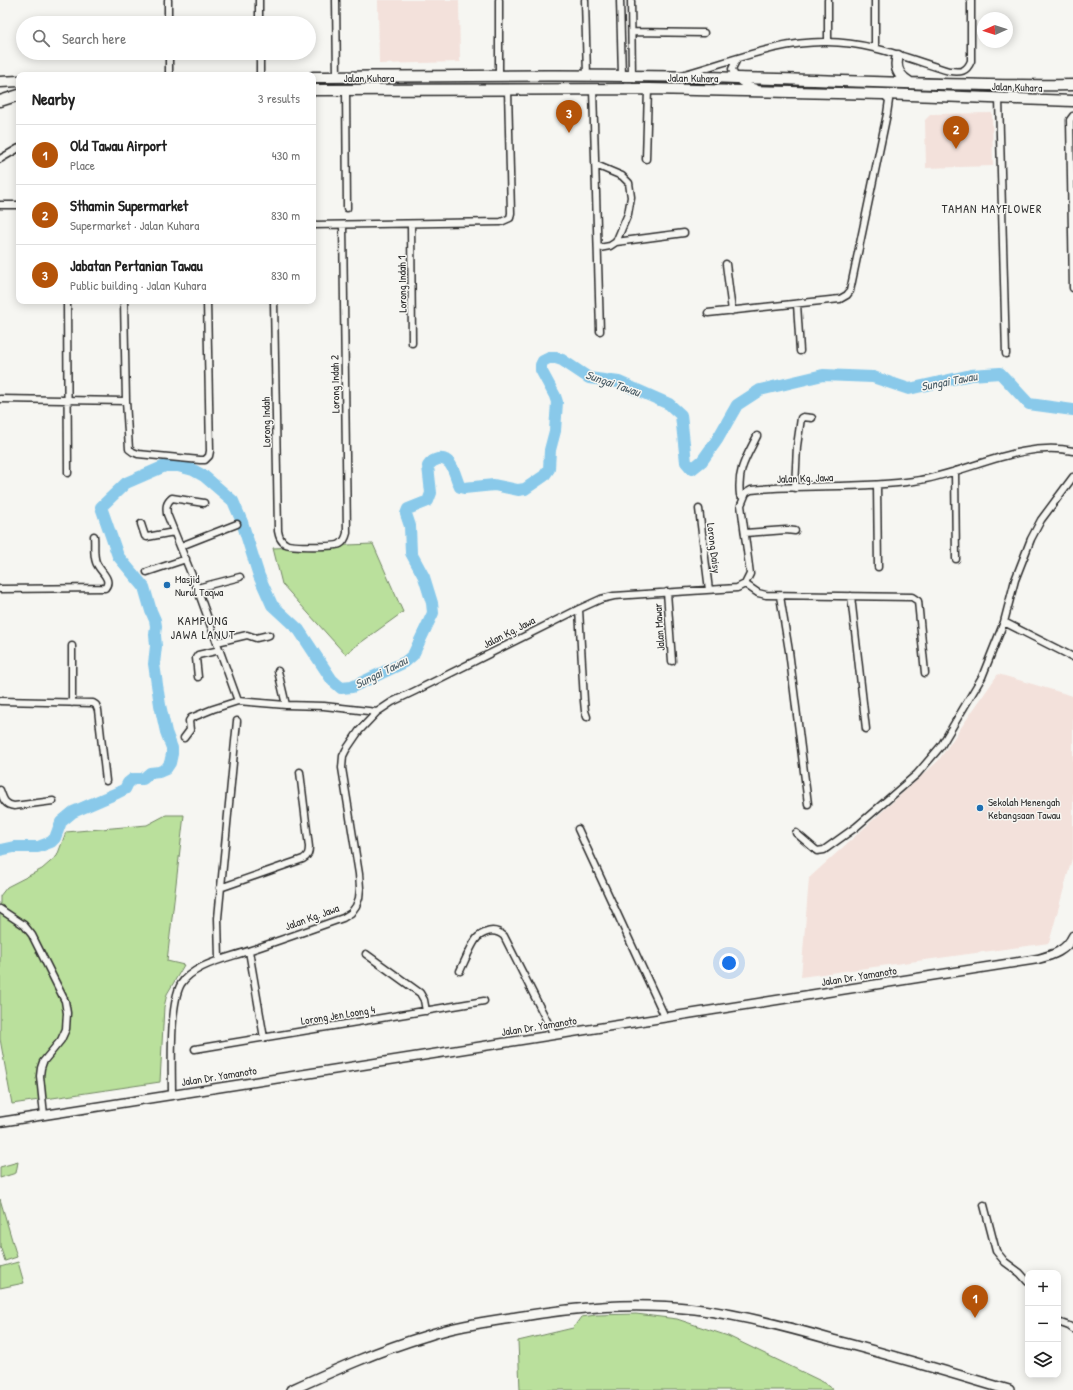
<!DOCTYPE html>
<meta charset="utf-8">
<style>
:root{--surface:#fff;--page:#f6f6f6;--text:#222;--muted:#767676;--line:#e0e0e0;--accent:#b45309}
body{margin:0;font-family:"Patrick Hand",sans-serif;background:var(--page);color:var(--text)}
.controls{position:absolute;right:12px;bottom:12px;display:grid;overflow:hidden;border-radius:8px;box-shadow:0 2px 10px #0003}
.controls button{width:36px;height:36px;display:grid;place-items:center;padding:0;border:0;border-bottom:1px solid var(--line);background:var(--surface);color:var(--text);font:20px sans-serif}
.compass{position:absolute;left:977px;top:12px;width:36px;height:36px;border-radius:50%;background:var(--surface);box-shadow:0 2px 10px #0003;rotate:267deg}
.you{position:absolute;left:729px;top:963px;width:14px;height:14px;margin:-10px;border:3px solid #fff;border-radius:50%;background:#1a73e8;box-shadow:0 0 0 6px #1a73e833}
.badge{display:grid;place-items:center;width:26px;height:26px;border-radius:50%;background:var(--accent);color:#fff;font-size:13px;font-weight:700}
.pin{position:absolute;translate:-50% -33px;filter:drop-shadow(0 1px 2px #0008)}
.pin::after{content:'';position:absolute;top:21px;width:14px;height:12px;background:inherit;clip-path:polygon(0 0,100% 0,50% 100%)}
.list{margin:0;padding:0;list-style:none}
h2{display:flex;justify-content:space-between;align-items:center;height:52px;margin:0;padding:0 16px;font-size:17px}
h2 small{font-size:13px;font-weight:400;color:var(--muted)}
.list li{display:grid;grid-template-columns:26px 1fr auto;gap:12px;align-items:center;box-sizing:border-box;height:60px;padding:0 16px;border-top:1px solid var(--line)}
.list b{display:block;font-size:15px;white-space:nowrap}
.list p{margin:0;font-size:13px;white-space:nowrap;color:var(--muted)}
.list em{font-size:13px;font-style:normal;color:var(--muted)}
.icon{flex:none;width:22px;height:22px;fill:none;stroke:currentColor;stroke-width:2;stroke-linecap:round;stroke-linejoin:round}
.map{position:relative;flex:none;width:1073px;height:1390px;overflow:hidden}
.search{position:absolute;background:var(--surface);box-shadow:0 2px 10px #0003;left:16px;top:16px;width:300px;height:44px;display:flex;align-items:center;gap:10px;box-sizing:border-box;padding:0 14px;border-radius:22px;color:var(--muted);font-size:15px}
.panel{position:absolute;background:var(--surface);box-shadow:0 2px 10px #0003;left:16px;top:72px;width:300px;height:232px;border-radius:8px}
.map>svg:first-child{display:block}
</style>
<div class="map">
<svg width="1073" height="1390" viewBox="0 0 1073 1390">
<rect width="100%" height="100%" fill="#f6f6f2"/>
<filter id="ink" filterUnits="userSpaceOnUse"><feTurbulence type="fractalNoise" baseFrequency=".025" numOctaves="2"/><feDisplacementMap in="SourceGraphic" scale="8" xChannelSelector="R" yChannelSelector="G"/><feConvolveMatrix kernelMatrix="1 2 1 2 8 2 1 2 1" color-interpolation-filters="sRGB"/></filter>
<g filter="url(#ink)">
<path fill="#f3e1db" d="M378,0H459L460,61L461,62L379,64Z
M992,113L993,166L926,168L925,120L931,114Z
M998,674L1073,696V855L1049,943L801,977L809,878L938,761Z"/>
<path fill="#bae09c" stroke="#728664" d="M373,544L403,612L345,654L282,584L273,548Z
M166,815H184L167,961L184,965L167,994L164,1007L160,1082L12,1104L0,1039V896L7,887L42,869L57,856L66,832L147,825Z
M18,1162L16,1173L0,1178V1167Z
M0,1199L17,1257L5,1261L0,1246Z
M18,1262L24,1283L0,1288V1267Z
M636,1314L677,1319L728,1336L825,1383L834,1390H520L518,1341L573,1328L581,1317L596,1315Z"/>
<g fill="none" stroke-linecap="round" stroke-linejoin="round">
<path stroke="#89c9ea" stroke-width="12" d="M0,850L14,847H38L51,842L55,838L61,822L73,812L117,793L125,789L128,783L133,779H143L150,773L159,772L166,769L170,763L172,754V748L166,732L160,705L154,664L156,646L155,635L156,626L155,620L151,611L144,587L118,556L101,507L126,483L165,466H178L193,470L204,476L233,501L242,522L259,576L272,605L299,630L332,680L341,688L352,687L405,662L413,655L433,613L432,603L424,577L411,553L410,526L406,514L408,509L428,501L431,493L428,466C431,462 433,460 438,459C453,456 455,478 460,487L464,488L494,485L518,490L525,489L544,476L549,469L550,450L555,431L557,402L555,396L541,370V365L543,361L549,358H556L562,360L589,378L619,382L669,404L681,415L686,462L692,469L702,461L717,440L737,405L760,390L823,375L873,377L909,389L971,375L1000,373L1029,404L1073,410"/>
<defs>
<path id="minor" d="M168,0V23
M259,0V23
M336,0L337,77
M499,0V77
M585,0L587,76
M620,0L622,76
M631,0L632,76
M632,32L704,33
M828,42V0
M875,48V0
M169,53V75
M260,53V75
M737,59L732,69C736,82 744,85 756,88
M685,74C732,61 779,41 827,42C869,42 909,59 949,71C960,72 966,73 971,61V0
M593,89L600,331
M346,90L347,208
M999,99L1006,354
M1073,116L1070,120L1073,288
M0,159L19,148
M646,159L648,89
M596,165L622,176L629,183L631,197L628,214L616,242L610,246L599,248
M0,205H19
M411,224L412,343
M313,225L501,222L510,218L511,213L508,90
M616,242L684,233
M726,264L732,311
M67,301L68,473
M124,301L126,401L129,449L133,452L138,454L200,460H205L209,456L210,451L207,301
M274,301L278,531C279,536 280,541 286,544C291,547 335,547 340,544C344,542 346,537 347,533L343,225
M797,304L800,351
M708,313L840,299L847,295L850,291L887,114L889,100L883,94
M0,399L126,401
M955,471L956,559
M877,485L878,567
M795,488L797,446L801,418L803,417L812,418
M743,497L740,495C737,470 746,458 757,436
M204,503L172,498C166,503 166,507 167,514L197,588L238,701
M699,509L709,590
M141,524L145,536L147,537L174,532
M745,533L786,530L795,531
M181,546L237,524
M147,572L186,559
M745,584L758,593L766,595L912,597L918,601L925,673
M197,588L240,577
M0,589L105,588C113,579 99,571 96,562C93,554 95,544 94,536
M667,592L672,661
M780,596L789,651L808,804
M851,596L866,729
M579,609L584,701L585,711L587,717
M1004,622L1073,657
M217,642L247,635L256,638L269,635
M278,671L286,705
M198,677L196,658L198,655L220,650
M0,701L93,703L96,705L98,710L106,781
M72,703V646
M184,738L190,730L189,721L191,718L213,709L238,701L286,705L324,706L377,712
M0,790C3,798 4,805 14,806L53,801
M578,829L665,1017
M796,833L817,851L824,850L856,827L917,774L941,746L982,677L1004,622L1015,580L1031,539L1041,520L1073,477
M220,888L303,859C308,856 309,853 309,847L300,772
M0,909L24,925L32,935L65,1001L67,1013L66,1029L61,1040L43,1062L41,1068L40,1076L44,1115
M249,951L264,1038
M366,954L420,993L424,1000L426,1011
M219,959L218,918L237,721
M460,971C464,963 473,941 478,937C487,930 496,929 504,936L554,1035
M195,1049L484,1001
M172,1095C172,1069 169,1005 181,984C186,976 194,971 202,967C218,959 234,956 251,950C281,940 312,929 343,918L351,913L356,906L359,898L360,888L359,874L342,768L343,756L346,750L359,731L377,712L392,702L415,691L579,609L601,599L614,596L737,588L745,584L750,574L741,505L746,493L751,490C805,484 860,489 914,481C967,474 1019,440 1073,451
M984,1205L996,1251L1005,1262L1020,1273L1028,1282
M1058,1322L1069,1326L1073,1329"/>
<path id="tertiary" d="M0,1122L1038,959C1053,955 1066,951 1073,936"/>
<path id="secondary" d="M291,1390C335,1370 379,1350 426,1336C455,1326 486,1322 517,1317C577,1307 633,1302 695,1309C742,1315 788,1327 833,1340C892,1355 951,1373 1009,1390"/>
<path id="primary" d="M898,56C894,68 899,76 909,82
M313,77C454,76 596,74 737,78C849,80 961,87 1073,85
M0,82L19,81
M313,90L648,89L883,94L1073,101
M0,101L19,95"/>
</defs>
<use href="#minor" stroke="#2b2b2b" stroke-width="9"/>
<use href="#tertiary" stroke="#2b2b2b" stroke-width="11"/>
<use href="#secondary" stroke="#2b2b2b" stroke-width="12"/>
<use href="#primary" stroke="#2b2b2b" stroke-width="13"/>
<use href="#minor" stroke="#f6f6f2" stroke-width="6"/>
<use href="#tertiary" stroke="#f6f6f2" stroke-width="8"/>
<use href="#secondary" stroke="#f6f6f2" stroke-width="9"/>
<use href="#primary" stroke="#f6f6f2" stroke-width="10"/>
</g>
</g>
<g fill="#1f6fb2" stroke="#f6f6f2" stroke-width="1.5">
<circle cx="167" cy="585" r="4"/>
<circle cx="980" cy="808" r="4"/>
</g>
<g text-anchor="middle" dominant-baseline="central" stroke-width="3" stroke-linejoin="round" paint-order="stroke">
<g font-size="11" fill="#2b2b2b" stroke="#f6f6f2">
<text x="369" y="78">Jalan Kuhara</text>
<text transform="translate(693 78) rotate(1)">Jalan Kuhara</text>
<text transform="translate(1017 87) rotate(2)">Jalan Kuhara</text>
<text transform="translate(402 284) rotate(-91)">Lorong Indah 1</text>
<text transform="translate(335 384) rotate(-91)">Lorong Indah 2</text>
<text transform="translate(266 422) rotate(-91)">Lorong Indah</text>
<text transform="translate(805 478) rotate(-2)">Jalan Kg. Jawa</text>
<text transform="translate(714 548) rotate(83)">Lorong Daisy</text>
<text transform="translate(659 627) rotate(-94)">Jalan Mawar</text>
<text transform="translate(509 632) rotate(-27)">Jalan Kg. Jawa</text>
<text transform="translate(312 917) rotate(-20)">Jalan Kg. Jawa</text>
<text transform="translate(859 976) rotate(-9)">Jalan Dr. Yamanoto</text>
<text transform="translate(338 1015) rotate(-9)">Lorong Jen Loong 4</text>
<text transform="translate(539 1026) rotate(-9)">Jalan Dr. Yamanoto</text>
<text transform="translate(219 1076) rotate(-9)">Jalan Dr. Yamanoto</text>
</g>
<g font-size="11" fill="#2b2b2b" stroke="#f6f6f2" text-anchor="start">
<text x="175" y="579">Masjid<tspan x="175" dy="13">Nurul Taqwa</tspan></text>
<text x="988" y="802">Sekolah Menengah<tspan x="988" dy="13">Kebangsaan Tawau</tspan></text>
</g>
<g font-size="12" letter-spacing="1" fill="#2b2b2b" stroke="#f6f6f2">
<text x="992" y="208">TAMAN MAYFLOWER</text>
<text x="203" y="620">KAMPUNG<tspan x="203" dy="14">JAWA LANUT</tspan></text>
</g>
<g font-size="12" font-style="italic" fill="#475a64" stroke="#f6f6f2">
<text transform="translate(949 381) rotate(-11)">Sungai Tawau</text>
<text transform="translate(613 383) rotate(19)">Sungai Tawau</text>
<text transform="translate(381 672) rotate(-27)">Sungai Tawau</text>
</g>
</g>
</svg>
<div class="controls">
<button>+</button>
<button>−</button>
<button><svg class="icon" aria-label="layers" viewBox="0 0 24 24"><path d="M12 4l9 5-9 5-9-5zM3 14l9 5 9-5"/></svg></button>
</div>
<svg class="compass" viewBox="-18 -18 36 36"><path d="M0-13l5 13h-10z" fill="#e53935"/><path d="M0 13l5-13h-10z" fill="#767676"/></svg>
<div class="you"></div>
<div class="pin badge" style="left:975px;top:1318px">1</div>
<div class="pin badge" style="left:956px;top:149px">2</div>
<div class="pin badge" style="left:569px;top:133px">3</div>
<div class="search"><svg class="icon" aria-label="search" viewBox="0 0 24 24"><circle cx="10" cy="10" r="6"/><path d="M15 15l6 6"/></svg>Search here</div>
<section class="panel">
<h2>Nearby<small>3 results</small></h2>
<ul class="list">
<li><span class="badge">1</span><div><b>Old Tawau Airport</b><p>Place</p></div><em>430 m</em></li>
<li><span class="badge">2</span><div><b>Sthamin Supermarket</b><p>Supermarket · Jalan Kuhara</p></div><em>830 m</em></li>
<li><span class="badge">3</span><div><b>Jabatan Pertanian Tawau</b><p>Public building · Jalan Kuhara</p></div><em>830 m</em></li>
</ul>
</section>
</div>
